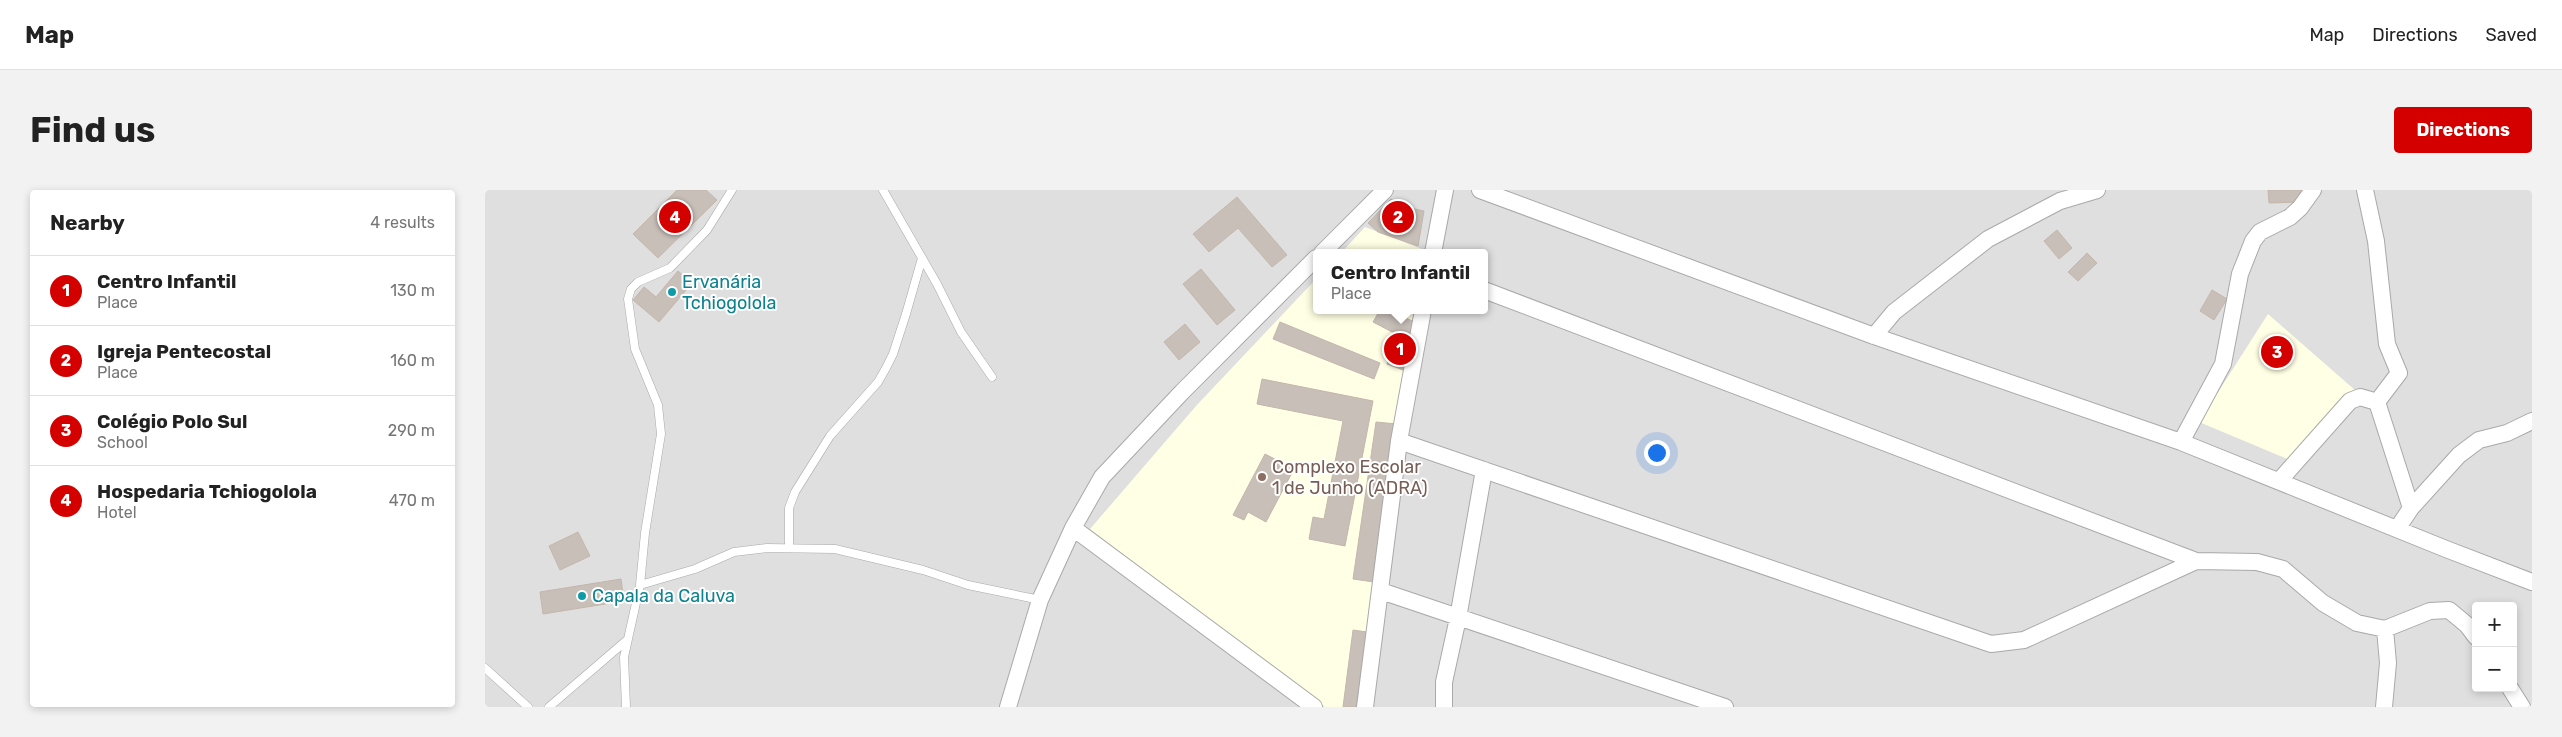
<!DOCTYPE html>
<meta charset="utf-8">
<style>
:root{--surface:#fff;--page:#f2f2f2;--text:#222;--muted:#767676;--line:#e0e0e0;--accent:#d40000}
body{margin:0;font-family:Rubik,sans-serif;background:var(--page);color:var(--text)}
.controls{position:absolute;right:15px;bottom:15px;display:grid;overflow:hidden;border-radius:5px;box-shadow:0 2px 8px #0003}
.controls button{width:45px;height:45px;display:grid;place-items:center;padding:0;border:0;border-bottom:1px solid var(--line);background:var(--surface);color:var(--text);font:25px sans-serif}
.you{position:absolute;left:1171px;top:262px;width:18px;height:18px;margin:-12px;border:4px solid #fff;border-radius:50%;background:#1a73e8;box-shadow:0 0 0 8px #1a73e833}
.badge{display:grid;place-items:center;width:32px;height:32px;border-radius:50%;background:var(--accent);color:#fff;font-size:16px;font-weight:700}
.pin{position:absolute;translate:-50% -50%;border:2px solid #fff;box-shadow:0 1px 5px #0006}
.popup{position:absolute;left:828px;top:59px;width:175px;height:65px;box-sizing:border-box;display:grid;place-content:center;border-radius:5px;background:var(--surface);filter:drop-shadow(0 1px 4px #0005);font-size:16px;white-space:nowrap;color:var(--muted)}
.popup b{font-size:19px;color:var(--text)}
.popup::after{content:'';position:absolute;left:50%;top:100%;margin-left:-10px;border:10px solid transparent;border-top-color:var(--surface)}
.list{margin:0;padding:0;list-style:none}
h2{display:flex;justify-content:space-between;align-items:center;height:65px;margin:0;padding:0 20px;font-size:21px}
h2 small{font-size:16px;font-weight:400;color:var(--muted)}
.list li{display:grid;grid-template-columns:32px 1fr auto;gap:15px;align-items:center;box-sizing:border-box;height:70px;padding:0 20px;border-top:1px solid var(--line)}
.list b{display:block;font-size:19px;white-space:nowrap}
.list p{margin:0;font-size:16px;white-space:nowrap;color:var(--muted)}
.list em{font-size:16px;font-style:normal;color:var(--muted)}
.map{position:relative;flex:none;width:2047px;height:517px;overflow:hidden;border-radius:5px}
header{display:flex;align-items:center;gap:30px;box-sizing:border-box;height:70px;padding:0 25px;background:var(--surface);border-bottom:1px solid var(--line)}
header strong{font-size:24px}
nav{display:flex;gap:28px;margin-inline-start:auto;font-size:18px}
.intro{display:flex;align-items:center;justify-content:space-between;box-sizing:border-box;height:120px;padding:0 30px}
h1{margin:0;font-size:35px}
.button{padding:12px 22px;border-radius:5px;background:var(--accent);color:#fff;font-size:18px;font-weight:700}
main{display:flex;gap:30px;padding:0 30px}
aside{flex:1;background:var(--surface);border-radius:5px;box-shadow:0 2px 8px #0003}
.map>svg:first-child{display:block}
</style>
<header>
<strong>Map</strong>
<nav><a>Map</a><a>Directions</a><a>Saved</a></nav>
</header>
<div class="intro"><h1>Find us</h1><a class="button">Directions</a></div>
<main>
<aside>
<h2>Nearby<small>4 results</small></h2>
<ul class="list">
<li><span class="badge">1</span><div><b>Centro Infantil</b><p>Place</p></div><em>130 m</em></li>
<li><span class="badge">2</span><div><b>Igreja Pentecostal</b><p>Place</p></div><em>160 m</em></li>
<li><span class="badge">3</span><div><b>Colégio Polo Sul</b><p>School</p></div><em>290 m</em></li>
<li><span class="badge">4</span><div><b>Hospedaria Tchiogolola</b><p>Hotel</p></div><em>470 m</em></li>
</ul>
</aside>
<div class="map">
<svg width="2047" height="517" viewBox="0 0 2047 517">
<rect width="100%" height="100%" fill="#f2efe9"/>
<path fill="#e0dfdf" fill-rule="evenodd" d="M0,0H2047V517H0ZM831,63H999V120H831ZM1991,416H2028V498H1991Z"/>
<path fill="#ffffe5" d="M880,37L942,61L941,63H856Z
M831,89V120H931L912,234L871,517H840L605,339L711,216Z
M1783,124L1871,201L1807,271L1714,232Z"/>
<path fill="#c7bfb8" stroke="#c4b6ab" d="M192,0H221L232,10L173,68L148,44Z
M1783,0H1816V12L1784,13Z
M752,7L802,65L787,77L753,38L724,62L708,44Z
M906,9L915,16L939,21L933,56L893,42L883,33Z
M1572,40L1587,58L1574,69L1559,51Z
M1602,63L1612,73L1593,91L1583,82Z
M716,79L750,120L732,135L698,94Z
M193,81L207,93L174,132L148,110L159,97L171,107Z
M1727,100L1742,109L1729,130L1715,121Z
M895,120H906L929,132L921,181L902,174L909,143L888,132Z
M795,132L895,173L889,189L788,149Z
M700,134L715,152L694,170L679,152Z
M777,189L888,211L860,356L824,349L828,327L839,329L858,231L772,214Z
M891,232L912,234L889,392L868,389Z
M780,264L809,279L781,332L763,322L759,330L748,325Z
M93,342L105,366L75,380L64,356Z
M136,389L139,411L58,424L55,402Z
M868,440L882,442L871,517H858Z"/>
<g fill="none" stroke-linecap="round" stroke-linejoin="round">
<defs>
<path id="service" d="M398,0L452,94L476,142L507,187
M304,358V318L310,302L345,246L393,192L401,178L408,164L421,124L437,68
M155,395L210,379L249,362L282,358L350,359L438,380L483,395L555,410
M0,478L43,517
M64,517L142,450
M141,517L139,467L155,395L160,343L176,244L173,215L150,159L143,109L146,99L153,92L185,78L222,40L247,0"/>
<path id="minor" d="M995,0L1389,146L1696,252L1961,359L2047,392
M1880,0L1891,51L1902,154L1914,183L1892,212
M837,63L900,0
M948,63L960,0
M999,100L1711,371L1772,372L1798,379L1838,413L1872,433L1900,439L1945,421L1964,420L1982,435L1991,447
M1389,146L1409,122L1503,49L1575,11L1612,0
M1892,212L1926,318
M914,251L1506,454L1539,450L1711,371
M1696,252L1738,174L1755,84L1768,51L1775,42L1805,27L1815,18L1828,0
M1794,291L1865,211L1875,207L1892,212
M588,338L829,517
M1912,339L1926,318L1974,265L1994,250L2022,243L2047,231
M896,401L1240,517
M2025,498L2037,517
M523,517L555,410L588,338L617,287L697,202L831,68
M880,517L914,251L938,120
M959,517V492L973,428L999,280
M1899,517L1903,473L1900,439"/>
</defs>
<use href="#service" stroke="#a9a9a9" stroke-width="9"/>
<use href="#minor" stroke="#a9a9a9" stroke-width="18"/>
<use href="#service" stroke="#fff" stroke-width="8"/>
<use href="#minor" stroke="#fff" stroke-width="16"/>
</g>
<g fill="#0f9aa8" stroke="#fff" stroke-width="2">
<circle cx="187" cy="102" r="5"/>
<circle cx="97" cy="406" r="5"/>
</g>
<circle fill="#8d6e63" stroke="#fff" stroke-width="2" cx="777" cy="287" r="5"/>
<g text-anchor="middle" dominant-baseline="central" stroke-width="4" stroke-linejoin="round" paint-order="stroke">
<g font-size="18" fill="#0d838f" stroke="#fff" text-anchor="start">
<text x="197" y="92">Ervanária<tspan x="197" dy="21">Tchiogolola</tspan></text>
<text x="107" y="406">Capala da Caluva</text>
</g>
<g font-size="18" fill="#785e54" stroke="#fff" text-anchor="start">
<text x="787" y="277">Complexo Escolar<tspan x="787" dy="21">1 de Junho (ADRA)</tspan></text>
</g>
</g>
</svg>
<div class="controls">
<button>+</button>
<button>−</button>
</div>
<div class="you"></div>
<div class="pin badge" style="left:915px;top:159px">1</div>
<div class="popup"><b>Centro Infantil</b>Place</div>
<div class="pin badge" style="left:913px;top:27px">2</div>
<div class="pin badge" style="left:1792px;top:162px">3</div>
<div class="pin badge" style="left:190px;top:27px">4</div>
</div>
</main>
